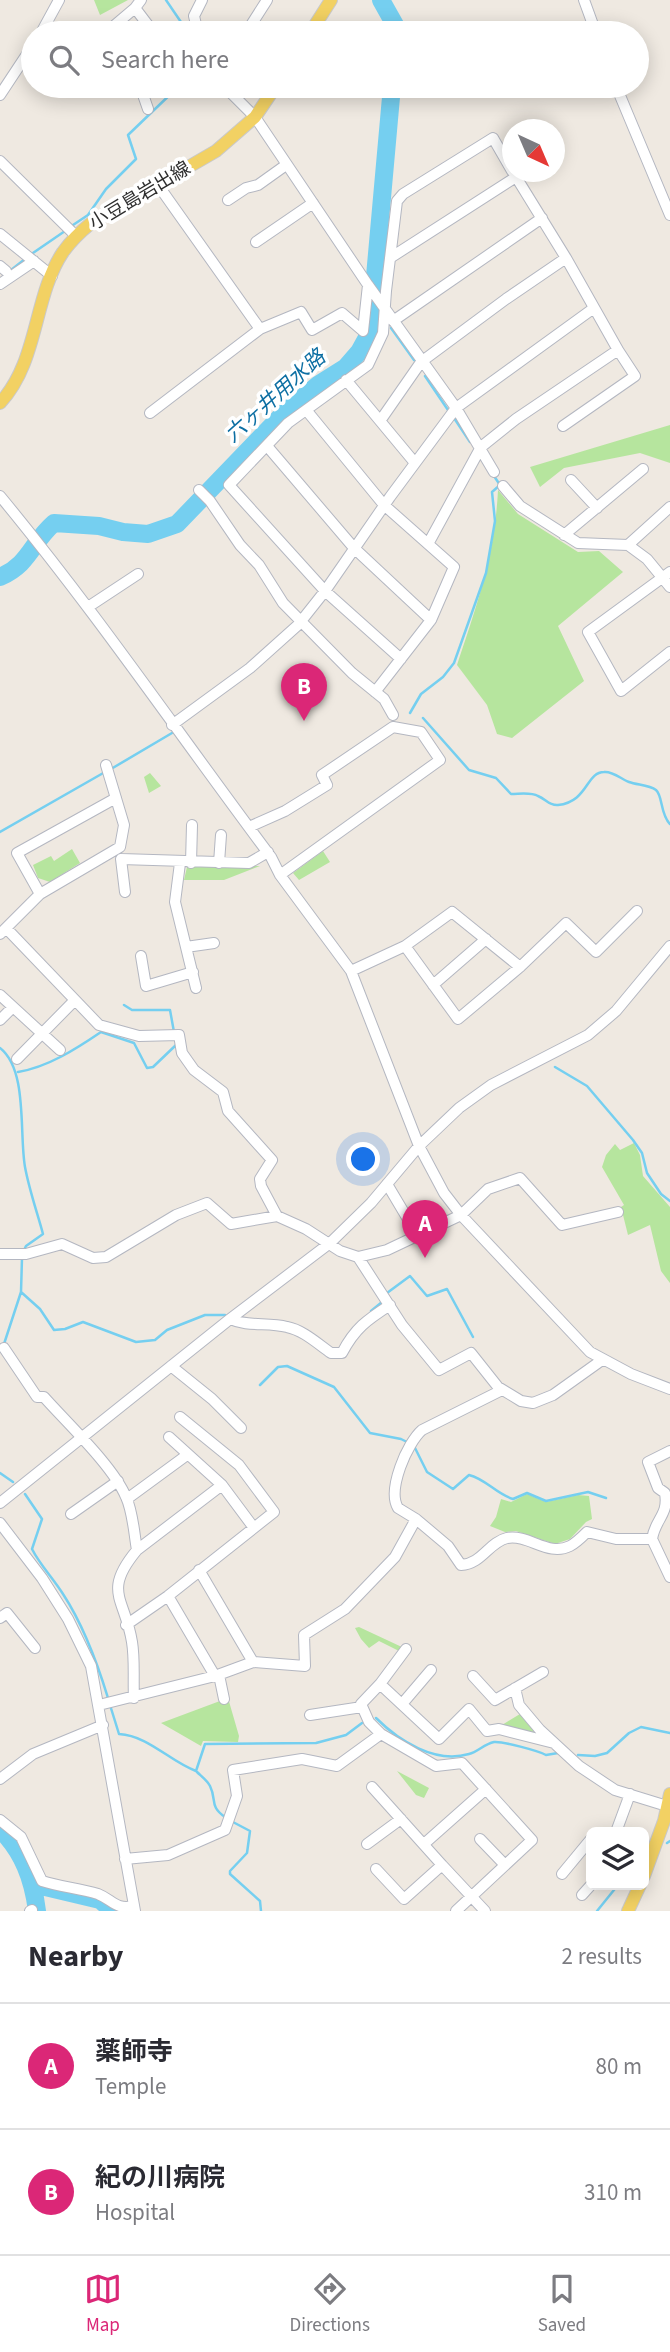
<!DOCTYPE html>
<meta charset="utf-8">
<style>
:root{--surface:#fff;--page:#f7f7f7;--text:#2b2b33;--muted:#7c7c81;--line:#e1e1e2;--accent:#db2777}
body{margin:0;font-family:"Source Sans 3","Noto Sans JP",sans-serif;background:var(--page);color:var(--text)}
.controls{position:absolute;right:21px;bottom:21px;display:grid;overflow:hidden;border-radius:10px;box-shadow:0 4px 18px #0003}
.controls button{width:63px;height:63px;display:grid;place-items:center;padding:0;border:0;border-bottom:2px solid var(--line);background:var(--surface);color:var(--text);font:35px sans-serif}
.compass{position:absolute;left:502px;top:119px;width:63px;height:63px;border-radius:50%;background:var(--surface);box-shadow:0 4px 18px #0003;rotate:136deg}
.you{position:absolute;left:364px;top:1160px;width:24px;height:24px;margin:-18px;border:5px solid #fff;border-radius:50%;background:#1a73e8;box-shadow:0 0 0 10px #1a73e833}
.badge{display:grid;place-items:center;width:46px;height:46px;border-radius:50%;background:var(--accent);color:#fff;font-size:23px;font-weight:700}
.pin{position:absolute;translate:-50% -58px;filter:drop-shadow(0 2px 4px #0008)}
.pin::after{content:'';position:absolute;top:37px;width:24px;height:21px;background:inherit;clip-path:polygon(0 0,100% 0,50% 100%)}
.list{margin:0;padding:0;list-style:none}
h2{display:flex;justify-content:space-between;align-items:center;height:91px;margin:0;padding:0 28px;font-size:30px}
h2 small{font-size:23px;font-weight:400;color:var(--muted)}
.list li{display:grid;grid-template-columns:46px 1fr auto;gap:21px;align-items:center;box-sizing:border-box;height:126px;padding:0 28px;border-top:2px solid var(--line)}
.list b{display:block;font-size:26px;white-space:nowrap}
.list p{margin:0;font-size:23px;white-space:nowrap;color:var(--muted)}
.list em{font-size:23px;font-style:normal;color:var(--muted)}
.icon{flex:none;width:38px;height:38px;fill:none;stroke:currentColor;stroke-width:2;stroke-linecap:round;stroke-linejoin:round}
.map{position:relative;flex:none;width:670px;height:1911px;overflow:hidden}
.search{position:absolute;background:var(--surface);box-shadow:0 4px 18px #0003;left:21px;right:21px;top:21px;height:77px;display:flex;align-items:center;gap:18px;box-sizing:border-box;padding:0 24px;border-radius:38px;color:var(--muted);font-size:26px}
.sheet{height:343px;background:var(--surface)}
nav{display:flex;justify-content:space-around;align-items:center;box-sizing:border-box;height:98px;border-top:2px solid var(--line);background:var(--surface);font-size:19px;color:var(--muted)}
nav a{display:grid;justify-items:center;gap:4px}
nav .on{color:var(--accent)}
.map>svg:first-child{display:block}
</style>
<div class="map">
<svg width="670" height="1911" viewBox="0 0 670 1911">
<rect width="100%" height="100%" fill="#efe9e1"/>
<path fill="#b6e59e" d="M94,0H128L100,15Z
M670,425V463L640,453L564,468L540,487L530,467Z
M498,490L518,514L578,552L599,551L623,572L558,626L584,681L512,738L497,734L487,705L457,665C477,605 495,554 498,490Z
M150,773L161,786L149,793L144,777Z
M72,849L80,863L50,882L38,878L33,865L51,856L54,861Z
M323,851L330,862L299,880L293,873Z
M260,866L224,880H184L187,867Z
M634,1143L640,1155L643,1176L670,1207V1283L661,1271L650,1225L628,1235L621,1207L624,1205L602,1167L606,1155L615,1144L620,1150Z
M527,1494L546,1502L578,1495L589,1496L592,1519L586,1522L570,1539L555,1544L516,1531L505,1532L490,1526L496,1517L501,1499L511,1502Z
M359,1627L404,1648L401,1652L379,1641L369,1648L361,1639L355,1628Z
M228,1698L239,1736L238,1742L203,1741L201,1746L161,1723Z
M520,1714L542,1735L502,1725Z
M397,1771L429,1788L424,1798L416,1795Z"/>
<g fill="none" stroke-linecap="round" stroke-linejoin="round">
<path stroke="#75cff0" stroke-width="2.5" d="M166,0L183,25
M70,227L88,215L106,189L136,159L128,135L179,86
M30,255L65,231
M11,270L25,259
M391,328L414,360
M425,376L450,413
M454,418L470,442
M410,713L421,694L443,677L454,663L486,573L495,521L492,492L500,485L494,476
M423,718L469,770L496,778L511,794C520,794 531,792 538,796C546,799 549,806 558,805C588,802 586,772 604,772C613,771 621,779 629,782C637,785 649,785 656,790C663,796 660,814 670,824
M111,769L172,733
M0,832L105,772
M124,1005L132,1010H170L174,1032
M0,1048C28,1070 19,1133 25,1167C29,1189 37,1212 43,1234L26,1246L23,1252
M555,1067L587,1086L633,1140L642,1153L647,1173L661,1194L670,1201
M18,1072C48,1067 76,1049 101,1032L134,1043L147,1068L153,1067L176,1045
M21,1292L40,1309L54,1330L65,1329L83,1322L136,1342L155,1340L167,1330L205,1315H225
M387,1293L410,1276L427,1296L447,1289L473,1337
M371,1311L382,1302
M4,1344L21,1292L22,1258
M260,1385L278,1367L287,1366L334,1387L370,1433L401,1439L409,1443
M414,1446L427,1472L453,1489L469,1475C486,1479 496,1494 513,1499L527,1493L546,1501L588,1492L606,1498
M0,1473L13,1482
M25,1494L42,1519L32,1549C40,1565 53,1578 63,1594C84,1626 97,1662 108,1698
M110,1705L119,1734C149,1736 169,1761 196,1771L205,1744L316,1743L346,1735L362,1723
M376,1718C399,1741 435,1764 469,1754C478,1752 484,1744 494,1742C502,1741 539,1751 546,1755L558,1753
M578,1755L595,1756L607,1753L629,1733L641,1727L670,1733
M197,1772C201,1776 207,1780 210,1786C217,1800 209,1806 225,1817
M231,1821L250,1831L247,1853L230,1871V1874L260,1901L261,1911
M667,1843L670,1841
M597,1911L618,1885"/>
<path stroke="#75cff0" stroke-width="18" d="M381,0L395,25V33
M0,577C30,564 31,543 54,523L99,526L123,532L148,534L177,524L284,413L319,384L346,367L359,352L370,332L392,86
M0,1829C23,1852 33,1879 37,1911
M41,1886L100,1900L113,1911"/>
<defs>
<path id="minor" d="M141,0L135,8L154,33
M584,0L596,33
M109,30L135,8
M41,33L59,0
M176,33L195,24
M198,33L194,16L202,0
M246,33L267,0
M140,86L148,109
M224,86L255,117L368,285L456,408L494,472
M616,86L670,215
M0,95L33,45
M0,161L76,236
M158,185L260,329
M228,200L246,188L258,185L286,165
M0,234L52,276
M256,242L313,203
M390,258L516,177
M0,266L6,271
M0,284L34,261
M393,321L542,218
M346,380L415,463
M307,411L384,505L454,567L431,620
M150,413L260,329L301,312L312,330L342,313L363,331L368,285
M380,421L421,362L506,299L566,258
M563,426L635,376L618,350
M267,446L354,548L431,620L375,692
M571,480L597,508
M503,486L520,506L578,543L628,545L647,559L670,587
M199,490L210,501L240,545L259,565L283,603L352,673L384,699L393,715
M0,496C96,612 181,737 271,857L280,875L351,971L419,1146L444,1193L461,1215L590,1352L631,1374L670,1389
M564,535L643,469
M428,544L481,447L516,419L618,350L566,258L513,172
M628,545L670,507
M670,572L588,632L621,691L670,652
M88,607L138,574
M401,659L325,591L229,485L288,423L368,365L383,333L386,291L397,201L403,194L493,138L512,171
M172,725L250,668L298,625L325,591L390,497L456,408L594,308
M249,827L285,811L327,785L322,775L393,727L421,732L440,760L280,875
M180,863L175,902L196,988
M191,863L192,825
M219,863L221,835
M125,892L121,859L249,863L268,852
M40,894L17,853L116,798
M6,928L99,1025L139,1036L179,1035L182,1053L194,1070L223,1092L228,1111L272,1160L260,1179L261,1186L277,1216
M0,934L40,894L120,847L124,825L106,765
M186,947L214,943
M141,956L146,986L193,972
M520,967L452,912L405,946L458,1019L520,967L566,923L596,952L637,911
M351,971L405,946
M433,985L486,939
M0,995L60,1050
M0,1020L13,1007
M17,1059L75,1000
M387,1184L409,1221
M0,1254H26L62,1244L93,1258L106,1257L176,1215L207,1203L231,1224L277,1216L306,1229L340,1251L358,1257L387,1250L461,1215L488,1189L520,1178L562,1225L618,1212
M358,1257L402,1325L439,1370L471,1353L498,1387L521,1401L533,1403L553,1395L602,1360
M230,1319C248,1327 268,1322 287,1327C303,1330 318,1344 331,1353H342C355,1328 367,1320 390,1305
M4,1348L37,1397H44C67,1423 113,1466 126,1497C133,1512 134,1533 137,1550C102,1592 125,1598 132,1642C135,1660 133,1680 134,1698
M171,1366L212,1399L241,1428
M502,1390L422,1430C407,1443 387,1490 398,1508L416,1519L448,1546L461,1565C482,1564 489,1542 507,1538C529,1534 548,1557 570,1546C576,1543 582,1537 587,1532L616,1539H652
M169,1437L222,1485L254,1528
M670,1451L648,1462L658,1488L665,1493C669,1515 655,1519 652,1539L670,1577
M127,1499L187,1455
M0,1503L230,1319L330,1243L371,1203L419,1146L459,1108L491,1085L588,1035L616,1011L670,946
M71,1514L118,1481
M0,1523L42,1578L68,1619L91,1666L135,1911
M137,1550L222,1485
M168,1596L215,1676
M0,1618L7,1613L35,1648
M126,1625L168,1596L274,1512L239,1465L180,1417
M406,1649L380,1684L439,1739L469,1709L487,1731L499,1729L554,1743
M253,1662L305,1666L304,1635L345,1609L395,1557L416,1519
M219,1675L224,1699
M473,1676L495,1700L543,1672
M380,1684L361,1704L369,1722L381,1734
M515,1688L519,1705L540,1730L579,1766L615,1790L667,1806
M402,1704L431,1670
M99,1705L215,1676L253,1662L199,1570
M310,1715L362,1707
M0,1779L33,1754L103,1725
M372,1787L442,1865
M0,1820L21,1837L42,1881C60,1887 79,1888 98,1894C113,1900 115,1910 134,1906
M616,1832L630,1794
M480,1839L505,1865
M367,1844L401,1819
M424,1844L486,1789
M125,1859L168,1855L225,1830L237,1796L233,1770L302,1759L337,1766L381,1734L436,1766L462,1763L532,1840L456,1911
M376,1869L404,1899L442,1865L485,1911
M562,1874L591,1839
M582,1895L591,1885
M30,1911L32,1910"/>
<path id="major" d="M310,33L331,0
M0,403C39,361 33,297 63,252C71,241 80,232 90,224L216,151L255,117L276,86
M644,1876L664,1821L670,1794
M628,1911L640,1885"/>
</defs>
<use href="#minor" stroke="#b4b7c1" stroke-width="12"/>
<use href="#major" stroke="#c9c9c9" stroke-width="14"/>
<use href="#minor" stroke="#fff" stroke-width="10"/>
<use href="#major" stroke="#f2d163" stroke-width="12"/>
</g>
<g text-anchor="middle" dominant-baseline="central" stroke-width="7" stroke-linejoin="round" paint-order="stroke">
<g font-size="19" fill="#2e2e2e" stroke="#fff">
<text transform="translate(140 196) rotate(-31)">小豆島岩出線</text>
</g>
<g font-size="21" font-style="italic" fill="#0d6fa3" stroke="#fff">
<text transform="translate(275 396) rotate(-42)">六ヶ井用水路</text>
</g>
</g>
</svg>
<div class="controls">
<button><svg class="icon" aria-label="layers" viewBox="0 0 24 24"><path d="M12 4l9 5-9 5-9-5zM3 14l9 5 9-5"/></svg></button>
</div>
<svg class="compass" viewBox="-18 -18 36 36"><path d="M0-13l5 13h-10z" fill="#e53935"/><path d="M0 13l5-13h-10z" fill="#7c7c81"/></svg>
<div class="you"></div>
<div class="pin badge" style="left:425px;top:1258px">A</div>
<div class="pin badge" style="left:304px;top:721px">B</div>
<div class="search"><svg class="icon" aria-label="search" viewBox="0 0 24 24"><circle cx="10" cy="10" r="6"/><path d="M15 15l6 6"/></svg>Search here</div>
</div>
<section class="sheet">
<h2>Nearby<small>2 results</small></h2>
<ul class="list">
<li><span class="badge">A</span><div><b>薬師寺</b><p>Temple</p></div><em>80 m</em></li>
<li><span class="badge">B</span><div><b>紀の川病院</b><p>Hospital</p></div><em>310 m</em></li>
</ul>
</section>
<nav>
<a class="on"><svg class="icon" aria-label="map" viewBox="0 0 24 24"><path d="M3 6l6-2 6 2 6-2v14l-6 2-6-2-6 2zM9 4v14M15 6v14"/></svg>Map</a>
<a><svg class="icon" aria-label="directions" viewBox="0 0 24 24"><path d="M12 3l9 9-9 9-9-9zM9 14v-3h6M13 9l2 2-2 2"/></svg>Directions</a>
<a><svg class="icon" aria-label="saved" viewBox="0 0 24 24"><path d="M7 4h10v16l-5-4-5 4z"/></svg>Saved</a>
</nav>
